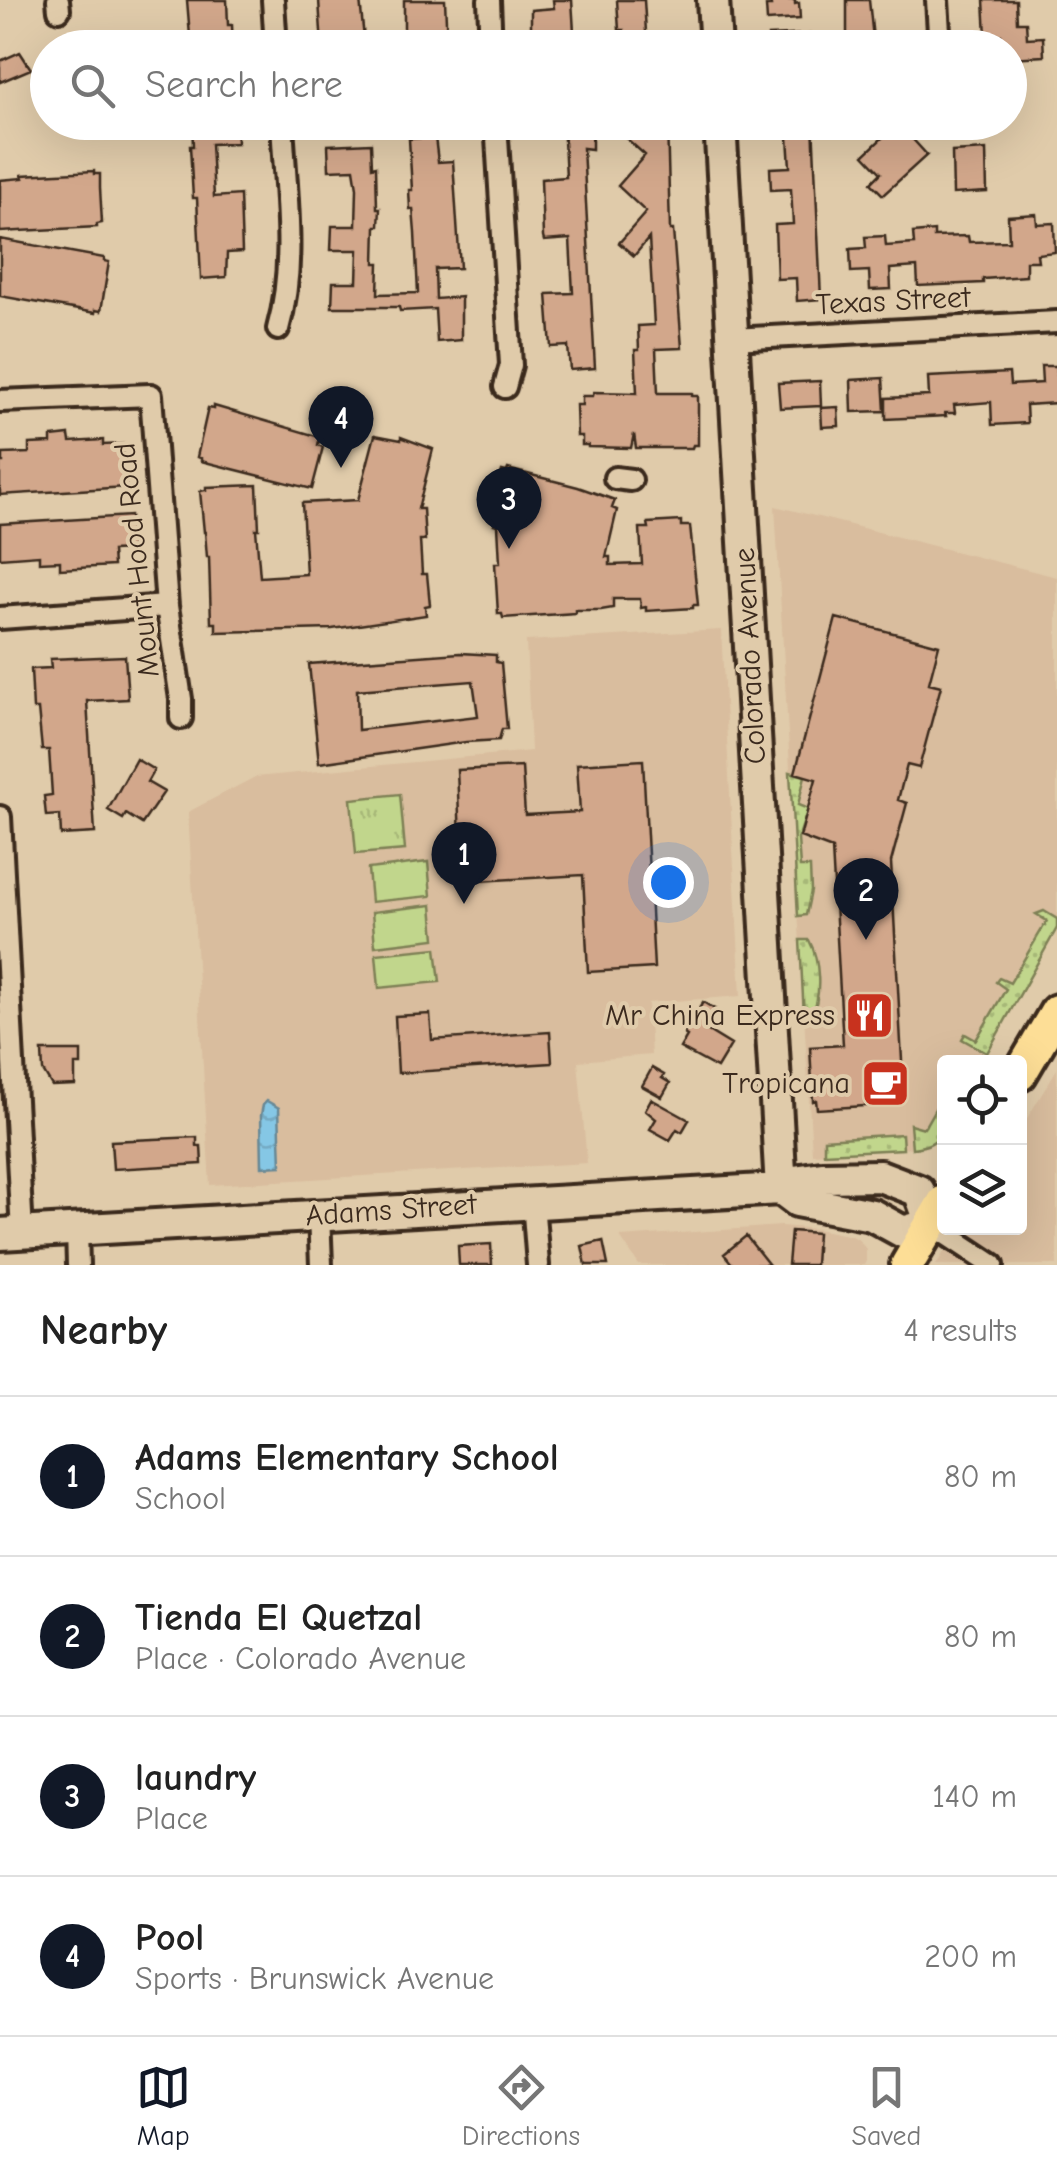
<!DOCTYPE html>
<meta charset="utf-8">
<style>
:root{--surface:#fff;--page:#f2f2f2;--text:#222;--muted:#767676;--line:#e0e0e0;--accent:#111827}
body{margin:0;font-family:"Comic Neue",sans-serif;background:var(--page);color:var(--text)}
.controls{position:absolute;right:30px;bottom:30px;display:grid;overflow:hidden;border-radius:10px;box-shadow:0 10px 40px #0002}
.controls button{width:90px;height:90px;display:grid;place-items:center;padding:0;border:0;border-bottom:2px solid var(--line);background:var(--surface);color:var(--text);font:50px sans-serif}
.you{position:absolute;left:668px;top:882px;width:35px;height:35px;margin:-25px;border:8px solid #fff;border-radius:50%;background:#1a73e8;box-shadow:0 0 0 15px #1a73e833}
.badge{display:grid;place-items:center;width:65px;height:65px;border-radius:50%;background:var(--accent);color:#fff;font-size:32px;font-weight:700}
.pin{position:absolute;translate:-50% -82px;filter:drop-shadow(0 2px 5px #0008)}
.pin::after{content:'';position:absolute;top:52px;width:35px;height:30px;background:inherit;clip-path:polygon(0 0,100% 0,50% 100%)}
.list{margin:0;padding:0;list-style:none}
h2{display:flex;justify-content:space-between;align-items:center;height:130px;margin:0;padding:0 40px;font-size:42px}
h2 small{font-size:32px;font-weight:400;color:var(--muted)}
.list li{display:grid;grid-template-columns:65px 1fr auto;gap:30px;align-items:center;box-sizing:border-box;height:160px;padding:0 40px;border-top:2px solid var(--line)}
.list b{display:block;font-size:38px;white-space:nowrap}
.list p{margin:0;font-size:32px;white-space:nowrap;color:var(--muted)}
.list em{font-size:32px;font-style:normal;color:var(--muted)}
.icon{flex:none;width:55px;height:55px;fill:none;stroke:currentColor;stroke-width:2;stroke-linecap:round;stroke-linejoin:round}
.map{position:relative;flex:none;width:1057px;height:1265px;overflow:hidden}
.search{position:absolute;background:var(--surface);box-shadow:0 10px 40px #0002;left:30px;right:30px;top:30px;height:110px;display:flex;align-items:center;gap:25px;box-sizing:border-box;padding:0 35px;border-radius:55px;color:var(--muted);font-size:38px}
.sheet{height:770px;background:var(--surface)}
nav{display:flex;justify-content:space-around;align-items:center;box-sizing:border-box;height:140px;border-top:2px solid var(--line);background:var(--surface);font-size:28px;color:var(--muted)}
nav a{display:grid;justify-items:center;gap:5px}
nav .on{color:var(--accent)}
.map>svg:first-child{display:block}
</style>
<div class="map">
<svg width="1057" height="1265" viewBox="0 0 1057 1265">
<defs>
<pattern id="grass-dots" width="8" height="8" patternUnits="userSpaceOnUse" patternTransform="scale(2.5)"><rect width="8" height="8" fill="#c1d68c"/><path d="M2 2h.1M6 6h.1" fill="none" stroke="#a7b878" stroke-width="1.8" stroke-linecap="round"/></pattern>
<pattern id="park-tufts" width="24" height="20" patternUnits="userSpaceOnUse" patternTransform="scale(2.5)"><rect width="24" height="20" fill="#c1d68c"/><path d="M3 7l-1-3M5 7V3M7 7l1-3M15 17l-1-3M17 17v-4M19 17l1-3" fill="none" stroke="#a7b878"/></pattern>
<pattern id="water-waves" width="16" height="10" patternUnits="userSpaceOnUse" patternTransform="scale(2.5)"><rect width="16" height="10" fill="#85c7e5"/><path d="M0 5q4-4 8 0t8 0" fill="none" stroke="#74abc4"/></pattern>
</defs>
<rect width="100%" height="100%" fill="#e0cbaa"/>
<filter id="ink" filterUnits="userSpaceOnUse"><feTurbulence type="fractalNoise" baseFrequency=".01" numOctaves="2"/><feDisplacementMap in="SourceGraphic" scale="20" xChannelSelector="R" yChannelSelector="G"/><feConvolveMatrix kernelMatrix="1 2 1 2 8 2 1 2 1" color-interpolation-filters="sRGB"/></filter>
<g filter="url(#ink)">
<path fill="#d9bd9e" d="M775,506L1057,577V928L982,1062H944V1130L941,1137L920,1147L812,1154Z
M721,630L741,996L648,1003L651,1055L578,1061L587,1163L210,1185L188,812L255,777L531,751L526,641Z
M1057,1069V1265H936L959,1228H1020V1130Z
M781,1226L817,1229L852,1236L858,1239L866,1249V1261L864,1265H639L620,1237Z"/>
<path fill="url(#grass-dots)" stroke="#7e8055" stroke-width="2.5" d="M790,772L805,776L798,805L808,809L798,839L800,867H810L811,891L806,915L798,916Z
M1044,911L1057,919V928L987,1053L962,1039L965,1034L976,1040L1006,989L996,982L999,978L1010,983L1047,921L1036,914Z
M800,940H809C820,960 822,997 811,1016L804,1017Z
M944,1093C945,1122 949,1145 912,1148L910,1124L924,1128Z
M902,1134L903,1149L824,1153V1139Z"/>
<path fill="url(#park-tufts)" stroke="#7e8055" stroke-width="2.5" d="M400,794L405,850L356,854L351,799Z"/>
<path fill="#c1d68c" stroke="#7e8055" stroke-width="2.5" d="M428,862L431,896L371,902L368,869Z
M432,905L435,939L375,946L372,912Z
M436,948L440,982L379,988L376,954Z"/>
<path fill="url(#water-waves)" stroke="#678895" stroke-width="2.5" d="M267,1101L279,1108L281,1166L262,1167L261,1115L263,1105Z"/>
<path fill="#d2a78b" stroke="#3b2a1e" stroke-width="2.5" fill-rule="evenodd" d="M187,0H227L228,25H232L233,48H191Z
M319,0H360L365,48H322Z
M404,0H445L447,44L430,45V48H404Z
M553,0H572L575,48H555L554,34L534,35L531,32V10L554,8Z
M617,0H644L647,48H625L624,30H619Z
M770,0H795V4L799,3L800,19L767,21L766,6H771Z
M847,0H869L874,48H847Z
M984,0H1016L1017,22H1026L1027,38L1043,37L1044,56L1010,58V48H1002L1001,35L986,36Z
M811,34L812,48H768V36Z
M20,52L31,69L0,82V61Z
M192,122H236L237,143L211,144L214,197L240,195L242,252L227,253L226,277L201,279L197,198H193L190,146H193Z
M563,122H580L581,130L592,134V149L583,148L595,368L570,370L568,346L551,347L547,294L573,293L571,258L570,239L544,241L543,237L541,179L566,177Z
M608,122H667L670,230H673L682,348L656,349L658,393H692V396H698V445H693L692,448H636L634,434L631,448L588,447V445H582V436H577L576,405H582V396H593L594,392L637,393L635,350H639L638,326L654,325L649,238L634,256L619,243L646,212L618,186L645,155Z
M787,122H813L821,299L797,301L796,278L777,279L775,225L793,224L791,189L771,190L770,168L790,167Z
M898,123L927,155L883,195L871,183L881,173L864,155Z
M435,137L438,162L453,161L460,268L435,269L436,299L461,297V340L437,342L435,309L400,311L399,307H332L333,282H357L358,250H331L332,226H356L357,188L354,169L329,170L328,145L371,143L372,167L376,166L377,208H380L379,226H376L375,263H379L378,294L418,293L415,233L413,209H410L409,190H412L409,139Z
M986,150L987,192L953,194L952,152Z
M94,171V174H100V188L102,223L97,224V227L0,232V180L23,178L22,175Z
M1036,214L1037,224L1054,223L1055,252L1037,254L1038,261H1026V276L983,279V283L918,286L917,267L890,269L891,289L870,290L869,271L851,272L850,249L866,248L865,237L885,236L886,246L914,244L913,233L934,231V237L968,236L969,242L1009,241L1008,216Z
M0,239L104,258V261L109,262L101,311L95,310V313L0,296Z
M1041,366H1057V403L1026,405L1027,423L992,425L991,402L954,405L955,413H945L946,416L886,419V398L929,396L928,377L1009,373L1010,385L1042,383Z
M883,378L885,411L852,412L851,380Z
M820,381L821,406L780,408L778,383Z
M214,406L320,437L318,445L323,447L312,489L201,461V458L197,457L208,408L214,409Z
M838,407L839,426L822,427L821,408Z
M69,435L70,442L103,440V445L123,444L126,487L0,495V462H3V454L29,453V444L51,443V437Z
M375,435L401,440V437L433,449L418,509H423L425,540H420L422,574H427L430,605L425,606L426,615L332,629L216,632V623H211L209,557H207L205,532H204L200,491L206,490V487L257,485L259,529H256L260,577L306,574L302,503L358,500Z
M508,469L578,487L615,500L612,508L617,510L606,557H610V565L642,564L640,528H649L648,523L681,521V526H690L698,605H693V608L646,611V607L641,608L640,599H613V608L601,610H575V613L503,618L502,614H498L495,563H500L498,525L494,524L495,521L490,520L500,486H498L502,471L507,472Z
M130,516L132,550L112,551L113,566L60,569V561L39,562V555L0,558V524Z
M836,618L939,645L929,683L941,686L919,768L907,765L898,800L907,803L891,862L904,1097L897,1104L817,1109L816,1100L813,1101L810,1047L843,1045L832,849L800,837L816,779L795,773Z
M460,653L496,655V662L501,663L507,729H502L499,740L466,742L319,763L309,664ZM473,681L478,716L358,730L357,690Z
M125,656L128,699L87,701L95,833L61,835L60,815L46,816L44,796L52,795L49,750H42L38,709H33L31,669L51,668L50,659Z
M136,759L154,770L147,782L164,792L142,824L126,814L123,819L108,810Z
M643,760L654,968L588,972L583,875L462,882L457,770L522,767L525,815L580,812L577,764Z
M703,1002L716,1010L705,1029L731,1045L717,1068L680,1048L687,1036L684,1034Z
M430,1014L432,1040L550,1032L552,1063L398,1073L395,1016Z
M42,1051H81V1065H75V1085L52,1086L43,1071Z
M652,1068L664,1075L662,1078L670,1083L662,1097L642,1086Z
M651,1099L689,1120L682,1132L677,1129L670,1140L650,1129L656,1119L645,1110Z
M197,1137V1146H201L202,1164L113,1169L111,1141Z
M791,1231L817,1233L815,1265H788Z
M746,1236L769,1265H733L724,1254Z
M603,1241L608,1265H586L582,1246Z
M491,1244L492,1265H459L458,1246Z"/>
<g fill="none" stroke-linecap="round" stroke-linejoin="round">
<defs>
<path id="street" d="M58,0L59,10
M273,0L276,48
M489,0L491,48
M937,0L940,48
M496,122L511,365L505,387
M278,329C297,262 285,191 282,122
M732,339L1057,322
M0,401L151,395L167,606L181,699V718
M615,478L631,480
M0,618L167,606
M0,817L22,1233
M533,1201L538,1265
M319,1214L321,1265
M931,1224L993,1265
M77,1230L78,1265"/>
<path id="secondary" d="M713,0L716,48
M720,122L781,1189
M0,1234L781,1189L794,1181L822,1177L880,1176L919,1191L931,1224L903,1232L872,1215L797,1201L781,1189"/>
<path id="primary" d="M1020,1074L1057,1011
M907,1265L944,1202"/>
</defs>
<use href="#street" stroke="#3b2a1e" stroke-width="28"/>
<use href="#secondary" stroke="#3b2a1e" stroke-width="38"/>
<use href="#primary" stroke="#3b2a1e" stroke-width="40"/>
<use href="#street" stroke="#e0cbaa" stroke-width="20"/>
<use href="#secondary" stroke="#e0cbaa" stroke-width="30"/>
<use href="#primary" stroke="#fdde96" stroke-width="32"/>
</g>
</g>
<defs>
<symbol id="restaurant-square" viewBox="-11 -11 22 22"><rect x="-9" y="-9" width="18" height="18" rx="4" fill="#c8321e" stroke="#e0cbaa"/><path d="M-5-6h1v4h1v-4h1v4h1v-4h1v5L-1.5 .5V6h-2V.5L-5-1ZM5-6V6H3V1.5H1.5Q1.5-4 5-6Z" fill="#fff"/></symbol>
<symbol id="cafe-square" viewBox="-11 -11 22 22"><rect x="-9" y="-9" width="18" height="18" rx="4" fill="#c8321e" stroke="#e0cbaa"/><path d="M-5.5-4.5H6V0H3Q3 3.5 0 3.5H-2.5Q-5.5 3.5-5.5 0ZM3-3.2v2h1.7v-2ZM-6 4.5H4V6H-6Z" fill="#fff"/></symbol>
</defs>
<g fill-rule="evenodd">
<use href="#restaurant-square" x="842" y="988" width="55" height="55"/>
<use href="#cafe-square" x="858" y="1056" width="55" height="55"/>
</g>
<g text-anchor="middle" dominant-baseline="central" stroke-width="8" stroke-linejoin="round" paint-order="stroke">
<g font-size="30" fill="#3b2a1e" stroke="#e0cbaa">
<text transform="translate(893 301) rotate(-3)">Texas Street</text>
<text transform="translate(137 560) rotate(-96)">Mount Hood Road</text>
<text transform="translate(750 656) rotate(-93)">Colorado Avenue</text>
<text transform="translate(391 1210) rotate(-4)">Adams Street</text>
</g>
<g font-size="30" fill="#3b2a1e" stroke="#e0cbaa" text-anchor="end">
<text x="835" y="1015">Mr China Express</text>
<text x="850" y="1083">Tropicana</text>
</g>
</g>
</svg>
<div class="controls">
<button><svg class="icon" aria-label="locate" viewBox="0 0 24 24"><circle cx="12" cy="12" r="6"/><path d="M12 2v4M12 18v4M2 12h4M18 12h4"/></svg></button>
<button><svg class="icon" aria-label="layers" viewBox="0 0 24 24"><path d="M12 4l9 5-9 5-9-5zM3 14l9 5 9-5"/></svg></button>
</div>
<div class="you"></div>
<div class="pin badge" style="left:464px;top:904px">1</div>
<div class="pin badge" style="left:866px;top:940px">2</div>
<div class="pin badge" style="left:509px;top:549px">3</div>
<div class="pin badge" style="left:341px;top:468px">4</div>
<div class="search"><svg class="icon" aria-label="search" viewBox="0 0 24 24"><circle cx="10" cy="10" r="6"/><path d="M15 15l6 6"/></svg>Search here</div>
</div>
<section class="sheet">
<h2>Nearby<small>4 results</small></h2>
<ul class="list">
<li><span class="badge">1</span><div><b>Adams Elementary School</b><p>School</p></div><em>80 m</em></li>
<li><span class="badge">2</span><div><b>Tienda El Quetzal</b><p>Place · Colorado Avenue</p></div><em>80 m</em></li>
<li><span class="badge">3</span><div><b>laundry</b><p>Place</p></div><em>140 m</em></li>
<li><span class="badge">4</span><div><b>Pool</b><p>Sports · Brunswick Avenue</p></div><em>200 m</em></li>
</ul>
</section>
<nav>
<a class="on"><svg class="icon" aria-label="map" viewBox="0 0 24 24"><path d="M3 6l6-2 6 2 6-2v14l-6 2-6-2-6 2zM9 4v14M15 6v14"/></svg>Map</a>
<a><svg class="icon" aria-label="directions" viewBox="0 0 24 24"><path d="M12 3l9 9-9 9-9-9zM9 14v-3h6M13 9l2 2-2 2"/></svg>Directions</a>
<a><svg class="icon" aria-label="saved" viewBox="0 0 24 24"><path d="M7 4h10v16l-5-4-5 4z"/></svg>Saved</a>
</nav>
